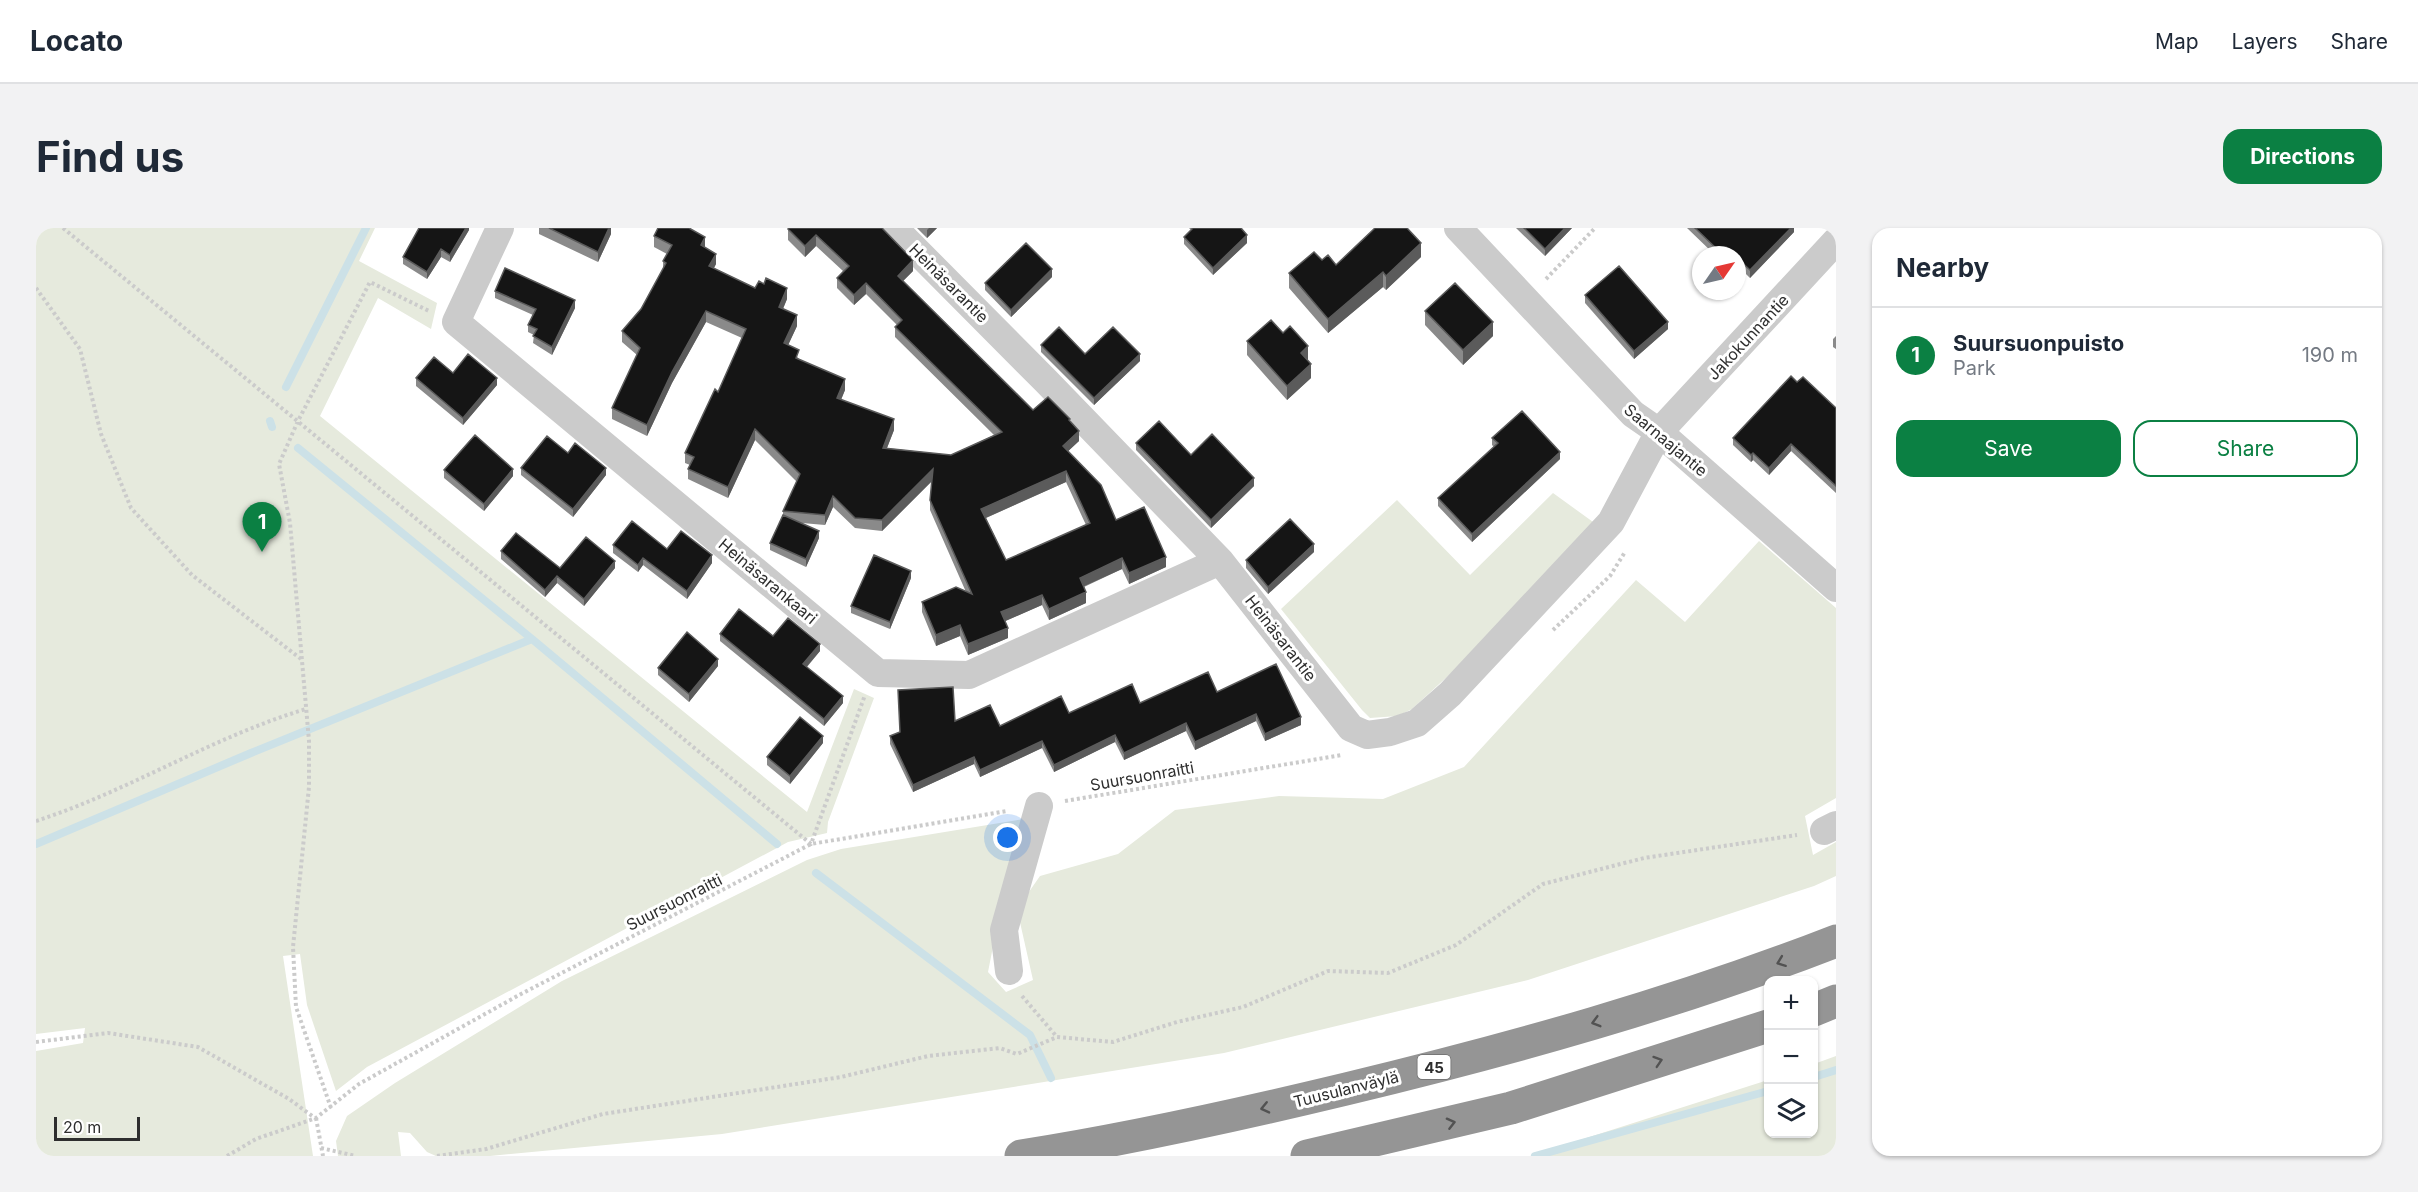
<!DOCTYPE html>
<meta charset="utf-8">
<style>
:root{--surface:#fff;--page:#f2f2f3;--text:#1f2937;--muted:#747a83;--line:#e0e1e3;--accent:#0b8043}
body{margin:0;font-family:Inter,sans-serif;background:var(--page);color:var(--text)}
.controls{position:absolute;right:18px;bottom:18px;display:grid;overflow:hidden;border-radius:12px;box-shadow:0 2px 4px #0004}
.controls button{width:54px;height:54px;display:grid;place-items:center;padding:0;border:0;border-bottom:2px solid var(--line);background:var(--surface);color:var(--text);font:30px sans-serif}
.compass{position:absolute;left:1656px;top:18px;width:54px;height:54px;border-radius:50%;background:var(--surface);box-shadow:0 2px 4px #0004;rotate:56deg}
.scale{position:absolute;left:18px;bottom:15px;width:86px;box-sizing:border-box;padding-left:6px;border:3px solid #2e2e2e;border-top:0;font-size:16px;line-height:21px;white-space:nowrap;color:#2e2e2e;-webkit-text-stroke:4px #fff;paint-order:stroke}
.you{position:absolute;left:972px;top:610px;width:21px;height:21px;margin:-15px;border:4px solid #fff;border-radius:50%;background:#1a73e8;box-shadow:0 0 0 9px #1a73e833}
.badge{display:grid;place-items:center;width:39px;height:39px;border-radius:50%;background:var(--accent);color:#fff;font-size:20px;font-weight:700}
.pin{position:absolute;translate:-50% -50px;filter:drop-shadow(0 2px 3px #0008)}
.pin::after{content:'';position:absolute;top:32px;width:21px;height:18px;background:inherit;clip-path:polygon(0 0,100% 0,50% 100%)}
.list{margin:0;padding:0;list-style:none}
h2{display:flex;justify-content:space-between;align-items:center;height:78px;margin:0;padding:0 24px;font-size:26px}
h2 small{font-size:20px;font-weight:400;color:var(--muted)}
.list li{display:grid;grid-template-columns:39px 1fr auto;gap:18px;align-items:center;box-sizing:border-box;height:96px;padding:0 24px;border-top:2px solid var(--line)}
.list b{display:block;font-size:22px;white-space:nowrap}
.list p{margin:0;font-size:20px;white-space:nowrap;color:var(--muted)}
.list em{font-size:20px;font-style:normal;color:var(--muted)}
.actions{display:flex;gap:12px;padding:18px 24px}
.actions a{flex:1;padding:14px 0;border:2px solid var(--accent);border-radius:18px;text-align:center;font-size:21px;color:var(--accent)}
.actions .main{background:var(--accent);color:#fff}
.icon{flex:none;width:33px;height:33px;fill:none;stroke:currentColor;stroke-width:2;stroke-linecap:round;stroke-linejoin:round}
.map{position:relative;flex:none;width:1800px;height:928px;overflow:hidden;border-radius:18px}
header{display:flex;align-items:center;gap:36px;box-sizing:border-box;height:84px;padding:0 30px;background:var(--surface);border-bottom:2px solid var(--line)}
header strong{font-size:28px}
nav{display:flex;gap:33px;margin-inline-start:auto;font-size:21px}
.intro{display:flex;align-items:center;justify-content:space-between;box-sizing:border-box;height:144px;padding:0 36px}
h1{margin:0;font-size:42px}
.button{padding:15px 27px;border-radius:18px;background:var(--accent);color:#fff;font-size:21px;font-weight:700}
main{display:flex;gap:36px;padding:0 36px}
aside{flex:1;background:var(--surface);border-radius:18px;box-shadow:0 2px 4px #0004}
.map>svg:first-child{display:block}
</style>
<header>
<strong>Locato</strong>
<nav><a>Map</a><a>Layers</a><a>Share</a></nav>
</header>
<div class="intro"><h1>Find us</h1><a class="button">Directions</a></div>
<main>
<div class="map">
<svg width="1800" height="928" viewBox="0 0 1800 928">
<rect width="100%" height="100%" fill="#fff"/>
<path fill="#e6eadd" d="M0,0H339L323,33L401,75L395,101L342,70L284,188L771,584L818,461L838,470L792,594L791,605L752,614L331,839L300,863L271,777L264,726L247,728L277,928H0V823L47,815L49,800L0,806Z
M1517,265L1564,299L1547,324L1376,481L1362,488L1334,490L1326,482L1245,381L1361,272L1434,347Z
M1723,313L1800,380V570L1769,588L1777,627L1800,614V648L1778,658L1492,752L1188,825L686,906L454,928H400L391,924L374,905L362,904L365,928H302L300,913L311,888L359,855L526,753L771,632L805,621L988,591L965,678L952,744L970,764L997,752L981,681L1004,648L1082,626L1139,582L1243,568L1347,571L1428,539L1600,352L1649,394Z
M1800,828V928H1494L1732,852V906H1778V836Z"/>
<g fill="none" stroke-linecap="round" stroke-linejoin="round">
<path stroke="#cce1e7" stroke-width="8" d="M250,159L330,0
M234,193L236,199
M262,220L496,411
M0,616L215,525L496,411L741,616
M780,645L994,807L1015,850
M1778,849L1800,842
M1499,928L1732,863"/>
<path stroke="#cbcbcb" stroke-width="4" stroke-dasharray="3 3" stroke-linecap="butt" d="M27,0L775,616L829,467
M1510,51L1559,0
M0,60L44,121L65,206L95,280L156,347L265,431
M1517,402L1574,348L1589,324
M1029,573L1306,527
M0,593C93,563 176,509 270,481
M986,768L1021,809
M0,814L72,805L162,819L253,871L279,890
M295,880L260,779L257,719L273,559V513L254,295L243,236L262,193L334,54L393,83
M280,890L287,928
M285,920L320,928
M191,928L220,911L280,890L323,856L485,766L775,616L971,583
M401,928L450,921L567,886L805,849L892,828L964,820L981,826L1021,809L1077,814L1141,794L1207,779L1292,743L1352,745L1420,717L1507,656L1608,630L1761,607"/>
<path stroke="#cbcbcb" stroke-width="28" d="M464,0L420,94L842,445L933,447L1184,333
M858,0L1010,153L1184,333L1315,500L1331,507L1354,504L1381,495L1414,466L1575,294L1623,204L1800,13
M1422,0L1597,186L1623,204L1800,360
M1788,603L1800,597
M973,743L968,702L1003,578"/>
<path stroke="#959595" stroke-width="33" d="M1778,782L1800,773
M985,928C1094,911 1202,887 1310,861C1476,821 1641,775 1800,713
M1271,928L1475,880L1732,798"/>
</g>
<path fill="#8a8a8a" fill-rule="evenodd" d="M433,0V2L414,34L405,29L391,51L367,36V29Z
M503,0H575V6L562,34L503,6Z
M846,0L877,43L867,53L997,182L1034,193L1043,213L1032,223L1080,292L1130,339L1093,356L1086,341L1048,359L1050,375L1013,392L1006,377L969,393L972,410L932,427L924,408L900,418L886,384V374L930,364L894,282V272L896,253L846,303L819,300L797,279L789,297L766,295L783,310L770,339L734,322V315L747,287V283L761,254L719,212L692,270L652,251V241L654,237L649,235V225L682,164L706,110L670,94L636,155L611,208L576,191V180L601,127L586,114V103L605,81L627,41V33L631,26L618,19V8L669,20L680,36L678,40L719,60L751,71L747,81L761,98L752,117L763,131L809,162L805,172L858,202L851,220L915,227L958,207L859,109V99L861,97L830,66L818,77L801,60V50L807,43L780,18L769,29L752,12V1ZM1030,254L1050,297L970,332L950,290Z
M881,0H901L891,10Z
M1153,0H1205L1211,15L1177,47L1148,16V9L1155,2Z
M1480,0H1536L1509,28Z
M1651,0H1758V4L1714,50L1701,37V27H1679Z
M1385,29L1350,62L1347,59L1292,105L1253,60V45L1286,32L1300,37Z
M1016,49L975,89L949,62V55Z
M459,63L539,80L516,127L497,115L498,107L492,104V97L497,87L459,70Z
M1549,67L1632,101L1598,131L1549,75Z
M1389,83L1457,108L1427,137L1389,97Z
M1800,108V121L1797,119V111Z
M1211,113L1272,132L1275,150L1251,172L1211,127Z
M1005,117L1049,126L1104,133L1058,177L1005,124Z
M417,145L461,157L427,197L380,158V150Z
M1761,154L1800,180V265L1755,223L1733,247L1717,232L1715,234L1697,217V210Z
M1456,210L1524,231L1436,314L1402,278V270L1458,219L1456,217Z
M1100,215L1155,227L1218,258L1175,300L1100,222Z
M532,225L570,247L537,289L485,247V240Z
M408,242L477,248L448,283L408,250Z
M577,317L631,321L676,335L651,371L607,337L602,344L577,325Z
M465,323L524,340H579L548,378L521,355L509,369L465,331Z
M1278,324L1232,366L1210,340V332Z
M875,350L854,401L815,385V378Z
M684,406L737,408L784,423L771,439L807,475L788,498L684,413Z
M682,438L653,474L622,447V440Z
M1181,464L1265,497L1229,513L1220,493L1159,522L1150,503L1088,532L1079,514L1018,544L1006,520L944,549L938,536L877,564L854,516V508L919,493L964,498L1033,485Z
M787,515L754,556L731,537V529Z"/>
<path fill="#5b5b5b" d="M430,0H433V2L414,34V27Z
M573,0H575V6L562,34V24Z
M893,0H901L891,10V2Z
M1529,0H1536L1509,28V21Z
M1755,0H1758V4L1714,50V42Z
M780,7V18L769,29V18Z
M1211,7V15L1177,47V40Z
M669,9V20L665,17Z
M1385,15V29L1350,62V48Z
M1690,19V27H1685V25Z
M405,21V29L391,51V44Z
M680,26V36L673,49V38Z
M877,32V43L862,58V48Z
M1016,41V49L975,89V82Z
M1347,44V59L1292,105V91Z
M830,55V66L818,77V67Z
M751,60V71L743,90V79Z
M539,72V80L516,127V119Z
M670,83V94L636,155L611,208V197L636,144Z
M761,87V98L748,126V115Z
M1457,94V108L1427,137V122Z
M1632,94V101L1598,131V123Z
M1272,118V132L1265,125Z
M1104,126V133L1058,177V170Z
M1275,136V150L1251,172V158Z
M461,150V157L427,197V190Z
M809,151V162L801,181V170Z
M858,191V202L847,230V220Z
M719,201V212L692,270V259Z
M1043,203V213L1027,228V218Z
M1755,216V223L1733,247V240Z
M1524,224V231L1436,314V306Z
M1717,225V232L1715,234V227Z
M570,240V247L537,289V281Z
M477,241V248L448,283V276Z
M897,241V252L846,303V292Z
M1030,243V254L945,292V281Z
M1218,250V258L1175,300V292Z
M797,268V279L789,297V287Z
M783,303V310L770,339V331Z
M1278,316V324L1232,366V359Z
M676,327V335L651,371V363Z
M1130,329V339L1093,356V345Z
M607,330V337L602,344V337Z
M1086,330V341L1044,360V350Z
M579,333V340L548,378V371Z
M875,343V350L854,401V394Z
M521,348V355L509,369V362Z
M1050,364V375L1013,392V381Z
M1006,367V377L965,395V384Z
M924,397V408L900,418V407Z
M972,400V410L932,427V416Z
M784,416V423L767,443V436Z
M682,431V438L653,474V466Z
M807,468V475L788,498V491Z
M1220,486V493L1159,522V514Z
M1265,489V497L1229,513V506Z
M1150,495V503L1088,532V525Z
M1079,507V514L1018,544V537Z
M787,508V515L754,556V548Z
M1006,513V520L944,549V542Z
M938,529V536L877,564V557Z"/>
<path fill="#151515" stroke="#5b5b5b" stroke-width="1.5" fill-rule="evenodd" d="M383,0H430L414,27L405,21L391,44L367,29Z
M513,0H573L562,24Z
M622,0H653L669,9L665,17L680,26L673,38L719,60L723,53L728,56L730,50L751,60L743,79L761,87L748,115L763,122L760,130L809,151L801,170L858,191L847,220L915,227L966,204L859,99L866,92L830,55L818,67L801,50L813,38L780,7L769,18L752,1L753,0H846L877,32L862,48L997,182L1012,169L1034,191L1033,192L1043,203L1027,218L1065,257L1080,292L1108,279L1130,329L1093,345L1086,330L1044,350L1050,364L1013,381L1006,367L965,384L972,400L932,416L924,397L900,407L886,374L920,359L936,366L894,272L897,241L846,292L819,290L797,268L789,287L747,283L764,246L719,201L692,259L652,241L658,229L649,225L679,161L682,164L710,101L670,83L636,144L611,197L576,180L604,120L586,103L605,81L630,35L627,33L636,17L618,8ZM1030,243L1054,295L970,332L945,281Z
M1157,0H1205L1211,7L1177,40L1148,9Z
M1339,0H1371L1385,15L1350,48L1347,44L1292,91L1253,45L1278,24L1286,32L1292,27L1300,37Z
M1488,0H1529L1509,21Z
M1659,0H1755L1714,42L1701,30V27H1698L1690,19L1685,25Z
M990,15L1016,41L975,82L949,55Z
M1583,38L1632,94L1598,123L1549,67Z
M469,40L539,72L516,119L497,108L501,101L492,97L500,81L459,63Z
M1419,55L1457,94L1427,122L1389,83Z
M1235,92L1247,105L1254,98L1272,118L1265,125L1275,136L1251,158L1211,113Z
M1023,99L1049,126L1077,99L1104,126L1058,170L1005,117Z
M432,126L461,150L427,190L380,150L398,129L417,145Z
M1755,148L1761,154L1767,149L1800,180V258L1755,216L1733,240L1717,225L1715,227L1697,210Z
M1486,183L1524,224L1436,306L1402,270L1462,215L1456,210Z
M1123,193L1155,227L1176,206L1218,250L1175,292L1100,215Z
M439,207L477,241L448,276L408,242Z
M511,208L532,225L539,215L570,240L537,281L485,240Z
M747,287L783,303L770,331L734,315Z
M1254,291L1278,316L1232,359L1210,332Z
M596,293L631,321L645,303L676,327L651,363L607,330L602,337L577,317Z
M480,305L524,340L550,309L579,333L548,371L521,348L509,362L465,323Z
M838,327L875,343L854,394L815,378Z
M703,381L737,408L752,390L784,416L767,436L807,468L788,491L684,406Z
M651,404L682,431L653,466L622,440Z
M1240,436L1265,489L1229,506L1220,486L1159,514L1150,495L1088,525L1079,507L1018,537L1006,513L944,542L938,529L877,557L854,508L864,504L862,462L917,459L919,493L954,477L964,498L1025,468L1033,485L1096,456L1104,475L1172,444L1181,464Z
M764,489L787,508L754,548L731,529Z"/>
<defs><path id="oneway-chevron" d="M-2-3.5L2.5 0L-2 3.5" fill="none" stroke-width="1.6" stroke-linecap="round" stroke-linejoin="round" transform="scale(1.5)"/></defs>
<g stroke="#525252">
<use href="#oneway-chevron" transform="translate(1745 734) rotate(159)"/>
<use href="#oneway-chevron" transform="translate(1560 794) rotate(164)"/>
<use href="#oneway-chevron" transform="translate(1622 833) rotate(-18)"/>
<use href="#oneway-chevron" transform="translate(1229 880) rotate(167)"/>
<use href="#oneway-chevron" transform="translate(1415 895) rotate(-14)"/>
</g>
<g text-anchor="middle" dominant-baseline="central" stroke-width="6" stroke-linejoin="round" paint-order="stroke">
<rect fill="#fff" stroke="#6d6d6d" stroke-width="1.5" x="1381.5" y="827" width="33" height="24" rx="4.5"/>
<g font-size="15" font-weight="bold" fill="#2e2e2e">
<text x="1398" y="839">45</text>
</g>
<g font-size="16" fill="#2e2e2e" stroke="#fff">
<text transform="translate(913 55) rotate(45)">Heinäsarantie</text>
<text transform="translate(1712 109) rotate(-47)">Jakokunnantie</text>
<text transform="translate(1630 212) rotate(40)">Saarnaajantie</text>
<text transform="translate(732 353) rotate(40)">Heinäsarankaari</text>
<text transform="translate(1245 410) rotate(52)">Heinäsarantie</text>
<text transform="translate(1106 548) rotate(-10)">Suursuonraitti</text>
<text transform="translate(638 674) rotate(-27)">Suursuonraitti</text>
<text transform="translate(1310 861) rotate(-14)">Tuusulanväylä</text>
</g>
</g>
</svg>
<div class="controls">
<button>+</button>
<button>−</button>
<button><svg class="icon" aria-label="layers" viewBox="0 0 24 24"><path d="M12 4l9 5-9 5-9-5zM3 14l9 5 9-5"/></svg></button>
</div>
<svg class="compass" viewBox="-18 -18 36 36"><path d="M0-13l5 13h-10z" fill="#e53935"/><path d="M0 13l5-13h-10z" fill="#747a83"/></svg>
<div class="scale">20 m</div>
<div class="you"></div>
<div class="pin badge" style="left:226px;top:324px">1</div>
</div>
<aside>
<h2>Nearby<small></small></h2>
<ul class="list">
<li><span class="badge">1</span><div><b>Suursuonpuisto</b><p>Park</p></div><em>190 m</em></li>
</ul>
<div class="actions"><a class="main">Save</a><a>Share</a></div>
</aside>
</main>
